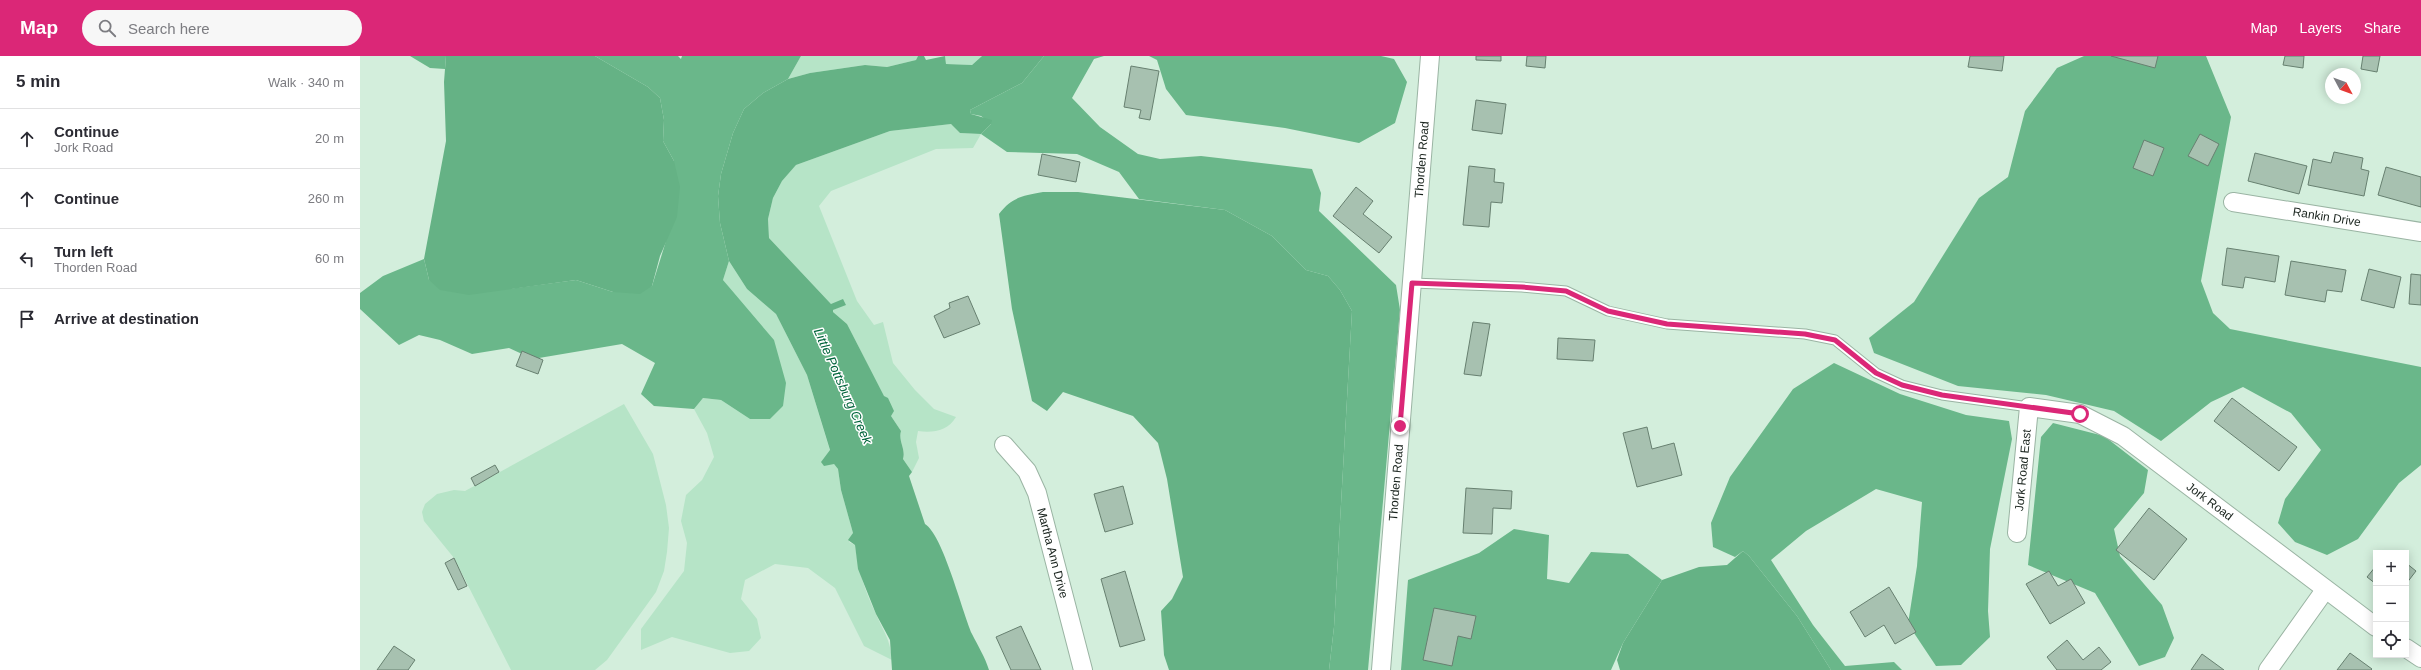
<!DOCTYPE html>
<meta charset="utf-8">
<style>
:root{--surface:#fff;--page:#f7f7f7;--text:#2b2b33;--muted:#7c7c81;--line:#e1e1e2;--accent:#db2777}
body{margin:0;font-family:Helvetica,sans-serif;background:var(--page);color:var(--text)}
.controls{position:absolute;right:12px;bottom:12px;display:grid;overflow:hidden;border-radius:0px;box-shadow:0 2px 10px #0003}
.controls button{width:36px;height:36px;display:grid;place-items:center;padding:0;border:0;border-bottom:1px solid var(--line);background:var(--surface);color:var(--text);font:20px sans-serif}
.compass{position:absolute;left:1965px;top:12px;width:36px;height:36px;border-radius:50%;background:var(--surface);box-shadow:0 2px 10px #0003;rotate:131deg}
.stop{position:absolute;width:12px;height:12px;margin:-9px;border:3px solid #db2777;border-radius:50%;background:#fff}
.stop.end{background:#db2777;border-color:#fff;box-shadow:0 1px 4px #0008}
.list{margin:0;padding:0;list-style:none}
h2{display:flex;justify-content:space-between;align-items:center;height:52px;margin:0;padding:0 16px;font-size:17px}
h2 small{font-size:13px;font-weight:400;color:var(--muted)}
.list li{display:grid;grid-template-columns:26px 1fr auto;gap:12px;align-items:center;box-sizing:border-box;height:60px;padding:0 16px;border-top:1px solid var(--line)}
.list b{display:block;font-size:15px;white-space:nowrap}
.list p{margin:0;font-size:13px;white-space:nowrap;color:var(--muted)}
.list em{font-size:13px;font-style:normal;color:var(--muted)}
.icon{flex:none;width:22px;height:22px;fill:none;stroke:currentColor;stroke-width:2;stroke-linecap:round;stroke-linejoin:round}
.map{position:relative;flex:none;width:2061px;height:614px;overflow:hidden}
header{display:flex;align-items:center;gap:24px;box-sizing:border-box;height:56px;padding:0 20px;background:var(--accent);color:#fff}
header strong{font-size:19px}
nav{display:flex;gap:22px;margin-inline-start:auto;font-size:14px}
.search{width:280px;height:36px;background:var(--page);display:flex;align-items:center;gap:10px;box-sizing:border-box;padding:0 14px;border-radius:22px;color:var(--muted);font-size:15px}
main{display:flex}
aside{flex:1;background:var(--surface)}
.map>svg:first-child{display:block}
</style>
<header>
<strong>Map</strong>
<div class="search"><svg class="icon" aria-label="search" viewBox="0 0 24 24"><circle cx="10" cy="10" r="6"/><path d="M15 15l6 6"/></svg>Search here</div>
<nav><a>Map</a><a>Layers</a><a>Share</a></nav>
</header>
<main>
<aside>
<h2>5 min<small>Walk · 340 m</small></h2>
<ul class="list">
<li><svg class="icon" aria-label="ahead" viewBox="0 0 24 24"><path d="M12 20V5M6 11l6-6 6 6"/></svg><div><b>Continue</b><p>Jork Road</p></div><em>20 m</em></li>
<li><svg class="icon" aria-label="ahead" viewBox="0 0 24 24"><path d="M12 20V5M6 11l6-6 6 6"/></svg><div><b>Continue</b></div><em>260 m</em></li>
<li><svg class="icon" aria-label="left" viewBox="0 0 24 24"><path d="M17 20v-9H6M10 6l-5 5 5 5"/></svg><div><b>Turn left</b><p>Thorden Road</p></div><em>60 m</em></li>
<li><svg class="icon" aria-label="arrive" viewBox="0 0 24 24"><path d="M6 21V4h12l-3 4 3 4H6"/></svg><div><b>Arrive at destination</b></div></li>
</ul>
</aside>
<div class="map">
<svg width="2061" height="614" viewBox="0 0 2061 614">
<rect width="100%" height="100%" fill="#d3eedc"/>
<path fill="#b6e4c7" d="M441,0H558L556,4L527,11L505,9L450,17L428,23Z
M585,0H622L612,9L586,8Z
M591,68L600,77L621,78L613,92L576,93L471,135L459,150L497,245L514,269L523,266L533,307L555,334L574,353L596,361C588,375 573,377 558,375L556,386L559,402L552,416L543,403C546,393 538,385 541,375L531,360L524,341L487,268L473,256V254L486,248H471L409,182L408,163L413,142L422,125L436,109L530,75Z
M369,205L387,233L416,258L447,319L474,408L478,413L481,434L493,477L489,486L495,489C498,513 505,536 516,558C524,577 530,582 532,604L504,590L475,532L448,512L415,508L385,524L381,543L397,563L401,582L389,595L370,597L312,581L281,594V573L324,515L327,487L321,465L326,439L342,424L354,401L347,377L334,353L343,342L361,344L390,363H410L423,350L380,246L363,224Z
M264,348L293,398L306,449L309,472L307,496L304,515L296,536L247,604L235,614H151L94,502L64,465L62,456L65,448L77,438L94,434L105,435Z"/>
<path fill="#6ab78a" d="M50,0H86L85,13L70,12Z
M235,0H318L321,3L322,0H441L428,23L403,37L384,53L373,77L361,118L358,140L360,167L369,205L363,224L414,284L426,327L423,350L410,363H390L361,344L343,342L334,353L294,350L281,338L295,307L262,288L173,303L149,292L112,298L80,284L59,279L39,289L0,253V237L23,220L64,203L69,224L148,233L216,224L253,236L292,230L306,185L314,105L303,85L304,64L300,42L288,31Z
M684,0H744L734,3L712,42L740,71L778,98L800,103L841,100L952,113L961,137L959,155L1036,229L1040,254L1008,614H969L974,571L992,255L980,234L968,220L946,214L912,180L865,154L779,143L759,116L717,98L647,96L621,78L631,68L621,60L611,58L610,54L662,27Z
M789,0H1021L1034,3L1047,26L1035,67L999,87L925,72L826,59L806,33L797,4Z
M1724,0H1846L1871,61L1841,225L1853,257L1870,273L2061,311V409L2039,427L1998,483L1967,499L1935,486L1918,467L1925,443L1961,394L1931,357L1883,331L1851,346L1801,385L1754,355L1686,339L1598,330L1514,297L1509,282L1554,246L1619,142L1648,121L1665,55L1697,12Z
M1474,307L1540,338L1606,359L1649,365L1652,383L1630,493L1628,555L1630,581L1601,609L1576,610L1548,568L1557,510L1562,446L1516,433L1446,475L1411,504L1453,569L1485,610L1534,606L1542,614H1471L1437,560L1389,500L1383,495L1375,501L1353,491L1351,467L1370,421L1433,333Z
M1693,367L1744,380L1788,414L1784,437L1754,473L1760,500L1802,549L1814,582L1805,601L1779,610L1735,537L1668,509L1681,381Z
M1154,473L1189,479L1187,523L1209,527L1231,496L1268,498L1302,524L1263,587L1251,614H1041L1048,524L1119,497Z"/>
<path fill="#65b285" d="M86,0H235L288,31L300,42L304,64L303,85L314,105L320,131L317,161L300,200L292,230L280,238L253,236L216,224L109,239L80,234L69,224L64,203L86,85L84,26Z
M558,0H564L566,4L585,0L586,8L612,9L622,0H684L662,27L610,54L611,58L632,64L631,68L621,78L600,77L591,68L530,75L436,109L422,125L413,142L408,163L409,182L471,248L483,243L486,249L473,254V256L487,268L524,340L528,342L534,355L531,360L541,375C538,385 546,393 543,403L552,416L549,420L565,468C583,479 602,555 612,578C618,590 625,601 629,614H532L530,584L516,558L498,513L495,489L488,484L493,477L481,434L478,413L474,408L464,410L461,406L470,394L447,319L416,258L387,233L369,205L360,167L358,140L361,118L373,77L384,53L403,37L428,23L450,17L505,9L527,11L556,4Z
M683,136H718L865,154L912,180L946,214L968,220L980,234L992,255L974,571L969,614H809L804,599L801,555L812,543L823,521L807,423L798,387L773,360L703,336L687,355L672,345L652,253L639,158C652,141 662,140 683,136Z
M1383,495L1389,500L1437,560L1471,614H1260L1257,604L1263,587L1302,524L1339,511L1367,509Z"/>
<path fill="#a7c1b0" stroke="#678070" d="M1116,0H1141V5L1116,4Z
M1167,0H1186L1185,12L1166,10Z
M1610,0H1644L1642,15L1608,11Z
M1751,0H1798L1795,12Z
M1925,0H1944L1943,12L1923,9Z
M2003,0H2020L2017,16L2001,13Z
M771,10L799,15L790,64L779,62L781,54L764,51Z
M1116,44L1146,48L1142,78L1112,74Z
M1840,78L1859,88L1848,110L1828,100Z
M1784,84L1804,92L1793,120L1773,112Z
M1974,96L2003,102L2001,113L2009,115L2004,140L1948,129L1953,103L1971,107Z
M1895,97L1947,110L1939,138L1888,125Z
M682,98L720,106L716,126L678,119Z
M1109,110L1135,113L1134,126L1144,127L1142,147L1131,146L1129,171L1103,169Z
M2026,111L2061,121V151L2018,139Z
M996,131L1013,145L1003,158L1032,181L1019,197L973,160Z
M1867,192L1919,200L1915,226L1885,221L1883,232L1862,229Z
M1931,205L1986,214L1982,236L1967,234L1965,246L1925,239Z
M2009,213L2041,221L2034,252L2001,244Z
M2051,218L2061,219V249L2049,248Z
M608,240L620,268L584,282L574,260L590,252L589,247Z
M1113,266L1130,268L1121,320L1104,318Z
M1198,282L1235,284L1233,305L1197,303Z
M162,295L183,304L178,318L156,310Z
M1872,342L1937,391L1919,415L1854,365Z
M1287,371L1292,393L1314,387L1322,419L1277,431L1263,377Z
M135,409L139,416L115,430L111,422Z
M763,430L773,468L745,476L734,438Z
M1106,432L1152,435L1151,453L1133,452L1132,478L1103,477Z
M1789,452L1827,483L1794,524L1756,494Z
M94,502L107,530L98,534L85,507Z
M2046,507L2056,515L2046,528Z
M2016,510V528L2007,521Z
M765,515L785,584L760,591L741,523Z
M1689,515L1698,530L1711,523L1725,547L1690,568L1666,528Z
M1529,531L1556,576L1535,588L1524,569L1505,581L1490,556Z
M1074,552L1116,560L1111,583L1098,580L1092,610L1063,604Z
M661,570L681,614H651L636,581Z
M1707,584L1723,604L1739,591L1751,606L1741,614H1697L1687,601Z
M34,590L55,604L48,614H17Z
M1990,597L2012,613L2011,614H1977Z
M1842,598L1864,614H1831Z"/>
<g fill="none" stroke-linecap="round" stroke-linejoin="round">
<defs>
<path id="service" d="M1052,227L1162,231L1206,235L1248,255L1307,268L1445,278L1475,284L1516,317L1542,329L1582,339L1669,351"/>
<g id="minor">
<path id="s1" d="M1873,146L2061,176"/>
<path id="s2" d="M644,389L667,415L677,437L723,614"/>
<path id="s3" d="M1657,477L1669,351L1720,358L1763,380L2016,571"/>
<path d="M2046,592L2061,602"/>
<path id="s4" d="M1021,614L1070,0"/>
<path d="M1908,614L1965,534"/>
</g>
</defs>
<use href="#service" stroke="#9ab4a3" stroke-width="11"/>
<use href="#minor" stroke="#9ab4a3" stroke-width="20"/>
<use href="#service" stroke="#fff" stroke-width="9"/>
<use href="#minor" stroke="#fff" stroke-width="18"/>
</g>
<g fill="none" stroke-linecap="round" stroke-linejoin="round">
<path stroke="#db2777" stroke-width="5" d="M1040,370L1052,227L1162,231L1206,235L1248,255L1307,268L1445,278L1475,284L1516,317L1542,329L1582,339L1720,358"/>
</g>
<g text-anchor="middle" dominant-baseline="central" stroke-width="3" stroke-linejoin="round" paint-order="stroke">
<g font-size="12" fill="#19231d" stroke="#fff">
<text stroke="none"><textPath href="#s4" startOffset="512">Thorden Road</textPath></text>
<text stroke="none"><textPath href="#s1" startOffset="95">Rankin Drive</textPath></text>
<text stroke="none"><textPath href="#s3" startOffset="63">Jork Road East</textPath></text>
<text stroke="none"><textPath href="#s4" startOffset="188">Thorden Road</textPath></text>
<text stroke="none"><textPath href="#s3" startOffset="335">Jork Road</textPath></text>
<text stroke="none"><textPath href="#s2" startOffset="121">Martha Ann Drive</textPath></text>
</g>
<g font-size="13" font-style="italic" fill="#01643b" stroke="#fff">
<text transform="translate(483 330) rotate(66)">Little Pottsburg Creek</text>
</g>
</g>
</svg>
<div class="controls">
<button>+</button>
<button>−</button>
<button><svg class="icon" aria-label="locate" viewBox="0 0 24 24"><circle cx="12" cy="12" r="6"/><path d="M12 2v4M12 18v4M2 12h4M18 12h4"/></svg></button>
</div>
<svg class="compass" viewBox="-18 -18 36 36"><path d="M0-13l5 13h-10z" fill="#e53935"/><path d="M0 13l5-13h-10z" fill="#7c7c81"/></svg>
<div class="stop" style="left:1720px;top:358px"></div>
<div class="stop end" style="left:1040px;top:370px"></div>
</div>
</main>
